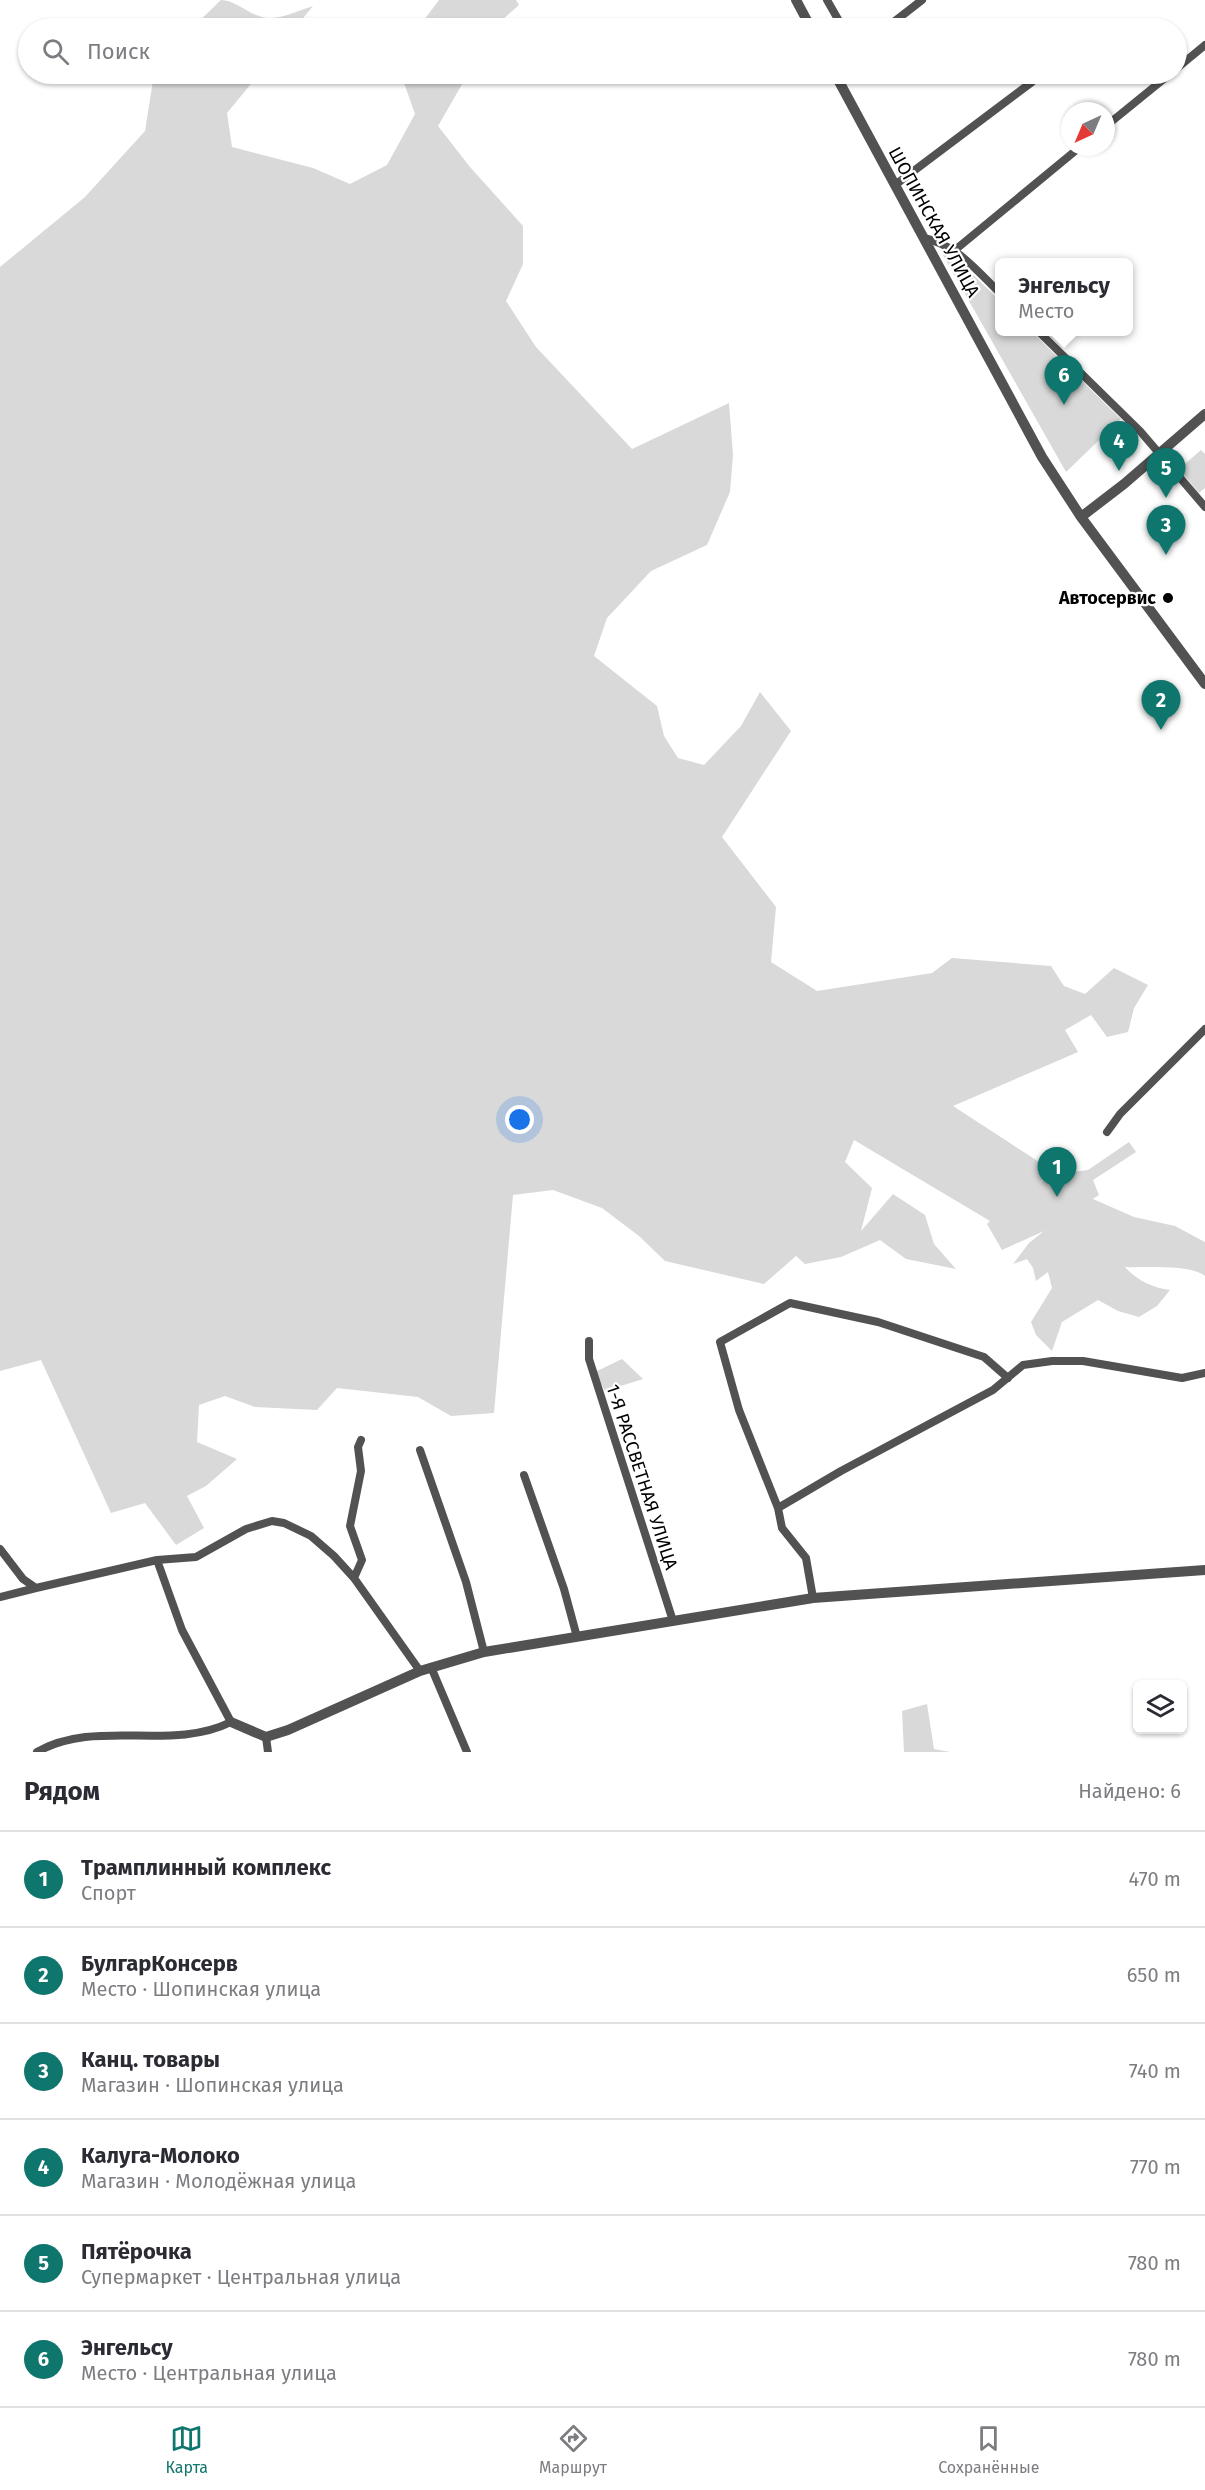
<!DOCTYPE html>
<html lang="ru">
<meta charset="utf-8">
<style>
:root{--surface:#fff;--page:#f2f2f3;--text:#2b2b33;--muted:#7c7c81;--line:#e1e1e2;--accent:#0f766e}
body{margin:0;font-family:"Fira Sans",sans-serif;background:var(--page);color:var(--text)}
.controls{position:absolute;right:18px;bottom:18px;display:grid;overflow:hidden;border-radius:9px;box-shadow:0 2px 4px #0004}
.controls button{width:54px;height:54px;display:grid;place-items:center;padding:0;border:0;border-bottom:2px solid var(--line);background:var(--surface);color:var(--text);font:30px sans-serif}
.compass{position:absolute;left:1061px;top:102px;width:54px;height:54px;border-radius:50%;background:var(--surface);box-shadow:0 2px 4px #0004;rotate:224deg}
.you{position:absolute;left:520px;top:1120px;width:21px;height:21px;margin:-15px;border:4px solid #fff;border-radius:50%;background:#1a73e8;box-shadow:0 0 0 9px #1a73e833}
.badge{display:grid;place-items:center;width:39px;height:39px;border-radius:50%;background:var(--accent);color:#fff;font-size:20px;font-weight:700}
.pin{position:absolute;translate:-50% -50px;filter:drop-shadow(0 2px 3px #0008)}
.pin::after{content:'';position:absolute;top:32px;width:21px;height:18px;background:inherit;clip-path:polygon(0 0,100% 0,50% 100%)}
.popup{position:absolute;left:995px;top:258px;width:138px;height:78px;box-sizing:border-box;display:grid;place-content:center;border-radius:9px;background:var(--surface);filter:drop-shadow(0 2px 4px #0005);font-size:20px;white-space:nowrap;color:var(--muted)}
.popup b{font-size:22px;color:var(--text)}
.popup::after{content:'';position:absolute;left:50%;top:100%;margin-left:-12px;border:12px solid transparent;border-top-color:var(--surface)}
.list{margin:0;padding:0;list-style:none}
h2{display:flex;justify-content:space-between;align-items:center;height:78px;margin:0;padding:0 24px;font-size:26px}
h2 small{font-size:20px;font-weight:400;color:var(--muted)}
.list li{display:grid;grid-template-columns:39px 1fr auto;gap:18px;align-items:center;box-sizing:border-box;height:96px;padding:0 24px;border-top:2px solid var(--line)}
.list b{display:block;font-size:22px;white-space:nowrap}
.list p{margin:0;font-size:20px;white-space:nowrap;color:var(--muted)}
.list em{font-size:20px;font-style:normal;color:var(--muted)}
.icon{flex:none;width:33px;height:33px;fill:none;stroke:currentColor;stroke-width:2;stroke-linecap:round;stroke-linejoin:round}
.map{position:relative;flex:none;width:1205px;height:1752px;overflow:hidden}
.search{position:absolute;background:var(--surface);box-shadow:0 2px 4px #0004;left:18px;right:18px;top:18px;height:66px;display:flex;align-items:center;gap:15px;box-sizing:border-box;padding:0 21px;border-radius:33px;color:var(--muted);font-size:22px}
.sheet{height:654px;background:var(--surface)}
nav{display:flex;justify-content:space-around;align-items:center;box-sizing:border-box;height:84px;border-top:2px solid var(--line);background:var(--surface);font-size:16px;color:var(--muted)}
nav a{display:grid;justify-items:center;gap:3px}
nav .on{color:var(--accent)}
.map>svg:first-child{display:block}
</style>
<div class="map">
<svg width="1205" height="1752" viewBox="0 0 1205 1752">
<rect width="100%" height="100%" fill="#fff"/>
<path fill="#d9d9d9" d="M221,0C237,0 253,19 270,18C284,18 300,10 313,6L295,28H192Z
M439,0H516L519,5L493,28H418Z
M154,74H259L227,113L232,147L313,168L350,184L387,165L415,114L402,77L403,74H468L438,126L470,167L523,226V264L506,301L536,347L632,449L729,403L733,455L730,492L707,545L651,571L607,618L594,656L657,706L664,736L678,758L704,765L741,726L760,692L791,731L722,837L776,907L771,962L817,991L932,973L952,958L1051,966L1064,986L1085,994L1114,968L1148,985L1134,1008L1128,1032L1107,1037L1091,1015L1065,1030L1078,1052L953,1106L1053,1171L1039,1183L1055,1174L1088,1170L1129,1142L1136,1152L1093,1180L1099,1195L1093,1199L1134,1217L1175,1226L1205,1242V1276C1190,1264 1145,1268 1125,1267C1136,1280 1153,1288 1170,1290L1157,1306L1139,1317L1118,1311L1098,1300L1062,1322L1052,1351L1036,1335L1031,1322L1052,1288L1048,1272L1036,1281L1033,1268L1027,1259L1013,1264L1029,1243L1044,1231L1002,1250L987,1224L990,1221L854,1140L845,1162L872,1188L861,1231L893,1194L925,1215L934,1244L956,1269L906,1259L880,1240L841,1257L805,1264L796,1256L764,1284L665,1261L639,1236L602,1208L553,1190L513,1195L494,1413L451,1416L418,1397L337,1388L317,1410L255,1407L225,1396L199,1405L197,1442L237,1459L206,1486L187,1496L204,1528L176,1545L145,1503L111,1513L41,1360L0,1371V267L85,197L145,131Z
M951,253L999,300L1000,332H1032L1121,419L1066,472L943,255Z
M1201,450L1205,454V488L1199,493L1179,469Z
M622,1359L643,1379L605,1391L595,1372Z
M927,1704L934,1749L950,1752H904L902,1711Z"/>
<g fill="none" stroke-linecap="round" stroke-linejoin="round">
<path stroke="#525252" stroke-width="8" d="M827,0L843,28
M886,28L922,0
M1176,69L1205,45
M1106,126L1170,74
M895,185L1032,82
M924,238C957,245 976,270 1000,293
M955,250L1080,147
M1039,332L1140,431L1205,507
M1107,1132L1120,1114L1205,1029
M589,1341V1359L673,1621
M420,1450L466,1582L484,1652
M524,1475L564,1589L577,1637
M778,1508L841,1471L993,1390L1023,1365L1052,1361H1083L1182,1378L1205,1373
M0,1549L23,1579L36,1588L157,1560L196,1557L246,1529L272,1521L284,1523L311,1536L334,1556L354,1578L420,1671
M354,1578L362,1560L350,1526L361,1471L358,1447L361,1440
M0,1597L36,1588
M813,1598L806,1558L782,1528L778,1508L739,1410L720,1342L790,1303L878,1322L984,1357L1008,1378
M431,1667L467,1752
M266,1737L268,1752
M37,1752C96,1718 171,1752 231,1722L182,1630L157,1560"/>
<path stroke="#525252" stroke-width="10" d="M796,0L811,28
M835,74L1042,457L1081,517L1205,684
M1081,517L1124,484L1205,414
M231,1722L266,1737L288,1730L420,1671L484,1652L813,1598L1205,1570"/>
</g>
<circle fill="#000" stroke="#fff" stroke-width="2" cx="1168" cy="598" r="6"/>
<g text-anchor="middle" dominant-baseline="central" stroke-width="4.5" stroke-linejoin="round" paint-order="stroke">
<g font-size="18" fill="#000" stroke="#fff">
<text transform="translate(934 222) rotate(61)">ШОПИНСКАЯ УЛИЦА</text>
<text transform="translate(642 1477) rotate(72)">1-Я РАССВЕТНАЯ УЛИЦА</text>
</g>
<g font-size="18" font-weight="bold" fill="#000" stroke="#fff" text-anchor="end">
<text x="1156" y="598">Автосервис</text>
</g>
</g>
</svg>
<div class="controls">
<button><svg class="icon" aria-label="layers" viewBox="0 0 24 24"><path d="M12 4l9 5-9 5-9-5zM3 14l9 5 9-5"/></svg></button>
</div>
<svg class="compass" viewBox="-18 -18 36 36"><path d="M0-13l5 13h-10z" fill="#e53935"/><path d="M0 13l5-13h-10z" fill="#7c7c81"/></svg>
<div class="you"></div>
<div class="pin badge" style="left:1057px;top:1197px">1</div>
<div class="pin badge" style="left:1161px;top:730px">2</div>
<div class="pin badge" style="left:1166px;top:555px">3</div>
<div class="pin badge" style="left:1119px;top:471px">4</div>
<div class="pin badge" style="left:1166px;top:498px">5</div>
<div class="pin badge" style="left:1064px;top:405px">6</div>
<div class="popup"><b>Энгельсу</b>Место</div>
<div class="search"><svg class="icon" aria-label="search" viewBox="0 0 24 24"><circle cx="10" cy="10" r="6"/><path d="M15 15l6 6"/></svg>Поиск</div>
</div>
<section class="sheet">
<h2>Рядом<small>Найдено: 6</small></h2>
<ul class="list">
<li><span class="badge">1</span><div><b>Трамплинный комплекс</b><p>Спорт</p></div><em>470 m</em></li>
<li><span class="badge">2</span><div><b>БулгарКонсерв</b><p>Место · Шопинская улица</p></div><em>650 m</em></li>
<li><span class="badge">3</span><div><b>Канц. товары</b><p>Магазин · Шопинская улица</p></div><em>740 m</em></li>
<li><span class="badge">4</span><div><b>Калуга-Молоко</b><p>Магазин · Молодёжная улица</p></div><em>770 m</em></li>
<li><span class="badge">5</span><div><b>Пятёрочка</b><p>Супермаркет · Центральная улица</p></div><em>780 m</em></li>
<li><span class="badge">6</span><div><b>Энгельсу</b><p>Место · Центральная улица</p></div><em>780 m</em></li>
</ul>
</section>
<nav>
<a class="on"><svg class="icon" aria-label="map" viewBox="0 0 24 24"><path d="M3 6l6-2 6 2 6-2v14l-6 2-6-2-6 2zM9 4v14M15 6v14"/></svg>Карта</a>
<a><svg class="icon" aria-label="directions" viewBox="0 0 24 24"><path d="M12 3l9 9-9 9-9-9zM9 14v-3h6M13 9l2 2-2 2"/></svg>Маршрут</a>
<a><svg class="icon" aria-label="saved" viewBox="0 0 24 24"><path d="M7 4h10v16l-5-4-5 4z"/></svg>Сохранённые</a>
</nav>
